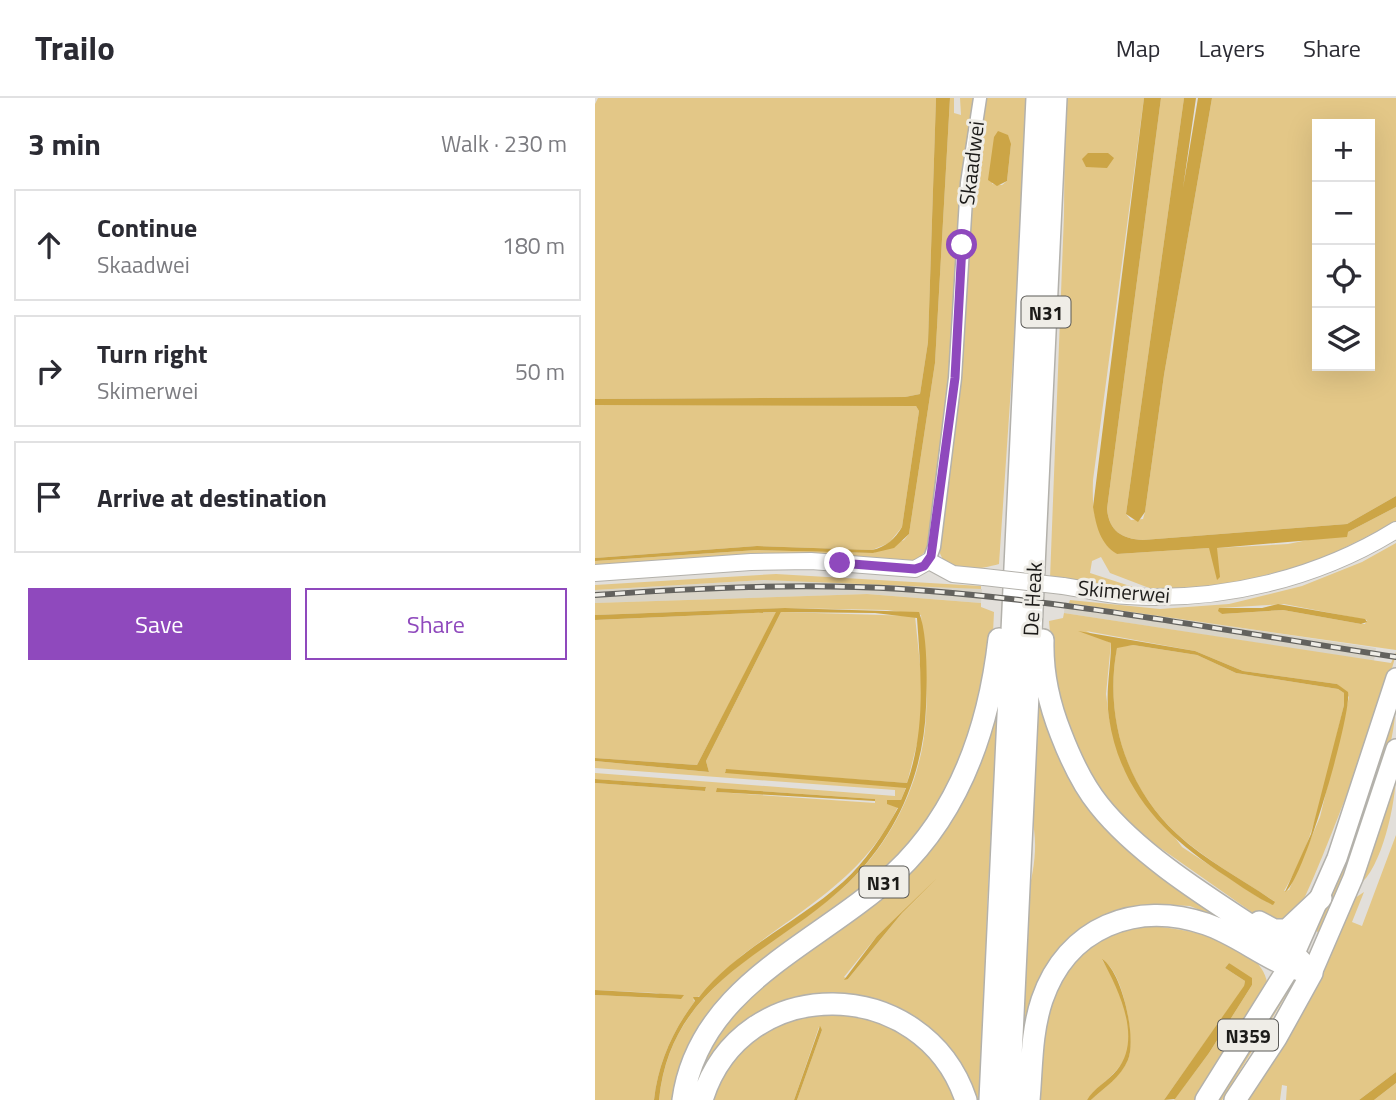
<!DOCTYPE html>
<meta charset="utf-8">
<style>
:root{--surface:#fff;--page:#f2f2f3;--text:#2b2b33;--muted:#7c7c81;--line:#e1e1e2;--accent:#8f49bd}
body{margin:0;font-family:"Titillium Web",sans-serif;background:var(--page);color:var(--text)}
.controls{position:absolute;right:21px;top:21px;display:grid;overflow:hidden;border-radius:0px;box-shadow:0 7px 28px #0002}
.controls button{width:63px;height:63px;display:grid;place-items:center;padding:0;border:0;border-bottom:2px solid var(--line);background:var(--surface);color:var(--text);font:35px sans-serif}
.stop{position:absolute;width:21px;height:21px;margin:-16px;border:5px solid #8f49bd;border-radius:50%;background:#fff}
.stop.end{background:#8f49bd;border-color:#fff;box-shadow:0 2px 7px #0008}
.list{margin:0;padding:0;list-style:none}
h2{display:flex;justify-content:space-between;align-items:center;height:91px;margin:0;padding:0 28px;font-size:30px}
h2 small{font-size:23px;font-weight:400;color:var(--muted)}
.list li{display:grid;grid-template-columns:46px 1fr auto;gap:21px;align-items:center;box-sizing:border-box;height:112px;margin:0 14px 14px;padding:0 14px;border:2px solid var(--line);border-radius:0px}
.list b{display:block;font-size:26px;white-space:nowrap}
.list p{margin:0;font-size:23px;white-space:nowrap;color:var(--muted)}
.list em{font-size:23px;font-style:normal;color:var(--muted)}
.actions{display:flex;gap:14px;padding:21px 28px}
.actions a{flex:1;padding:16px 0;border:2px solid var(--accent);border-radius:0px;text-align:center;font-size:24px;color:var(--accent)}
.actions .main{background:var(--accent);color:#fff}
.icon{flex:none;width:38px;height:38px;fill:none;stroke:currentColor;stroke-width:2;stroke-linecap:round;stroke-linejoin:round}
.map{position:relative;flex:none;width:801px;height:1002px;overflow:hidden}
header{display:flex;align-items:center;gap:42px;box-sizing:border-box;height:98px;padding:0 35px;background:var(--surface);border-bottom:2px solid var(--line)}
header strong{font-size:33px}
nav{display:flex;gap:38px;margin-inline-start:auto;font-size:24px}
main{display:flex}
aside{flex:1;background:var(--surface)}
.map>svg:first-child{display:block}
</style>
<header>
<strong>Trailo</strong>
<nav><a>Map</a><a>Layers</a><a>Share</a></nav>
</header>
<main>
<aside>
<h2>3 min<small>Walk · 230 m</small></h2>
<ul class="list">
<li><svg class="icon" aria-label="ahead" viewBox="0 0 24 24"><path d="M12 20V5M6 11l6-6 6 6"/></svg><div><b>Continue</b><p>Skaadwei</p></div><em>180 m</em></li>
<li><svg class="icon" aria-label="right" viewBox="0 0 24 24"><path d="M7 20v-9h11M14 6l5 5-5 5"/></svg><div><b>Turn right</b><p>Skimerwei</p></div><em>50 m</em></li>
<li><svg class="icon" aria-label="arrive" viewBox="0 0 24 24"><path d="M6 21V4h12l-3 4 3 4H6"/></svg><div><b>Arrive at destination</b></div></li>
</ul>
<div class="actions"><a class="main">Save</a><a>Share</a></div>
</aside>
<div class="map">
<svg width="801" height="1002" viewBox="0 0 801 1002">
<rect width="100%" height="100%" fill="#e2dfda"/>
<path fill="#d9d4c7" d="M169,482L279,484L387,491L386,505L272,496L0,505V492Z
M470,504L781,550L779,563L469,515Z"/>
<path fill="#e3c787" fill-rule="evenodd" d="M3,0H341L333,244L325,296L310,299L0,301V6Z
M355,0H359V15L366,17L365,0H380L366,92L358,241L333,450L320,465L0,469V463L162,452L278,455L309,442L314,436L340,265Z
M391,0H432L425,156L404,466C385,471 351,480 344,452L366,264L376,106ZM416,46L412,83L407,87L397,86Z
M470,0H549L498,382C497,416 499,430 522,456L614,450L621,452V450L693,446L753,434L801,409V424L723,463L630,488L562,493L515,475L506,459L497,463L495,475L538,489L539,493L455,481L469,117Z
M566,0H589L531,416L536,422L548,421L550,414L569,277L617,0H801V398L752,426L548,442C527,441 514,433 512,411ZM722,26H775V268H722Z
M310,306L321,308L324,313L307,429L294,445L277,452L162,448L0,460V307Z
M801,445V552L474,505L475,502L565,511L634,506L707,488L767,464ZM689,506L772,522L770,526H766L688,512L627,516L624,513L625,510Z
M181,476L386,488V491L169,482L0,492V487Z
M272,496L386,505V509L399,514L396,577L361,683L301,768L173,860L122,904L93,952L81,987L79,1002H64C76,884 177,855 252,786C286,755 313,709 324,664C337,615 330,566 326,517L292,512L190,510L0,517V505Z
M182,514L102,667L0,660V522Z
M186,514L320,518L327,586L325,634L312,685L131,672L130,674L311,689C282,771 216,805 150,855C133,868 115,893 98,902L100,903C78,932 63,965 59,1002H0V897L86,901L61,895L0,892V685L110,693L111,689L0,681V675L300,698V692L0,670V663L114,674L111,663ZM122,690L280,701V705L122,694Z
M469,515L796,565L801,554C801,571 713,804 702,813C687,826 674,822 658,815L551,740L504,698L462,613L454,523L468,520ZM491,533L600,553L648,573L742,586L754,599L725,719L694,792L689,793C723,737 733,670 749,607V595L743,591L641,575L602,557L538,547L522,549C509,618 530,688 582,736C611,762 647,782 679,803L674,805L663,799L587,749L529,671L514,620L511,596L516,545Z
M442,566L483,685L632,823L595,808L558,806L514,816L476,842L432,981L425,949L432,799C439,773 444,744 436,718Z
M405,567L392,810L388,1002H378L309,917L185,910L104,994L97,980L123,925L329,751ZM336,788L307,815L253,881L249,879L282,838Z
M801,601C801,667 752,772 729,837L719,832Z
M801,675C801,704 787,771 763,788Z
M801,737V974L764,1002H691L692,988L687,987L685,1002H649L757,802L769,794L757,824L767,828Z
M545,828C582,828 671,842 673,890L601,1002H579L614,955L657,887L634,865L630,870L650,883L649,889L569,1002H496C509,990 525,979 533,962C541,942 528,871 507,862C524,885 544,934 529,962C520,978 502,988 492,1002H440C447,929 456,841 545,828Z
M690,892L693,894L627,1002H619Z
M262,912L330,944L367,1002H202L227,932L224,929L199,1002H113L132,965L180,924Z
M801,985V1002H779Z"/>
<path fill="#cca546" d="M341,0H355L340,265L314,436L299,450L278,455L162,452L0,463V460L162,448L277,452C291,449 300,441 307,429L324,313L321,308L0,307V301L310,299L325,296L333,244Z
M549,0H566L512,411C514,433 527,441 548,442L752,426L801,398V409L753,434L752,439L622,450L625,479L622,482L614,450L522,456C505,446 501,427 498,409Z
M589,0H601L588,90L603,0H617L569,277L550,414L543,424L531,416Z
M403,33L413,37L416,46L412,83L402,88L393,82L399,39Z
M493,55H513L519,60L512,70L491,69L487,61Z
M683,506L770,521L772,524L766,526L688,512L627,516L623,513L624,510H667Z
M190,510L324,514C333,537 332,584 331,609C329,675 301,739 253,785C179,856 76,882 64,1002H59C63,965 78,932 100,903L98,899H104C143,850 202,825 248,784C271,763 288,737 303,710L292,706V702H306L311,690L130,675L131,671L312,685C331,631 326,577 322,520L280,515L186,514L111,663L114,674L0,663V660L102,667L181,514L0,522V517Z
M483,533L600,553L648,573L742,586L753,594C757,615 709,783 690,794L716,736L749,607V595L743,591L641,575L602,557L538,547L522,550C509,618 531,689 582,736C611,763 647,781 680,804L678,807C662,800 647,789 632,779C572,740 525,694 514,620C510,594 516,570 516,545Z
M0,681L111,689L110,693L0,685Z
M122,690L280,701V703L121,694Z
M341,781L307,815L253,881L249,882L282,838Z
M507,861C527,873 542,940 533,962C526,979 509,990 496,1002H492C498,991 513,983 522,972C548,940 523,891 507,861Z
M634,865L657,880V887L614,955L580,1001L569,1002L649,888L650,883L630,870Z
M0,892L89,897L86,901L0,897Z
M225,928L227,932L202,1002H199Z
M801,974V985L779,1002H764Z"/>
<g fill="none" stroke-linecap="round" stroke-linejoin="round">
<defs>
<path id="minor" d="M334,463L339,449L360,280L372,85L385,0"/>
<path id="tertiary" d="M0,475L156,464L216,463L320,471L334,463L358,476L389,479
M468,488C490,491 510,497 532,498C625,504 722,481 801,432"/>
<path id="primary" d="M693,871L742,760L801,580
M717,875L758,780L801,651"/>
<path id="trunk" d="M448,542C447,575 454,606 466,636C476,662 487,686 504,707C551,766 638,814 700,857L717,875
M664,824L679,832H692L726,800
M88,1002C104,886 225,846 300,775C366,713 394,629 404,541
M107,1002C147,872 329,876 371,1002
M395,1002L442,0
M414,1002L461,0
M434,1002C437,968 436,935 447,902C472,829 541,802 611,826C649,839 677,868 717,875
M611,1002L693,871
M640,1002L681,940L717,875"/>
</defs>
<use href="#minor" stroke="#b3b1ab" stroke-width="15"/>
<use href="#tertiary" stroke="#b3b1ab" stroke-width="18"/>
<use href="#primary" stroke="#b3b1ab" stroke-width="22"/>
<use href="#trunk" stroke="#b3b1ab" stroke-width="24"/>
<use href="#minor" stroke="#fff" stroke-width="12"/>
<use href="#tertiary" stroke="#fff" stroke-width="16"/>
<use href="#primary" stroke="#fff" stroke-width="19"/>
<use href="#trunk" stroke="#fff" stroke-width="21"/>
<defs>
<path id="rail" d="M0,497C103,490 205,485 307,491C473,502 637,534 801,559"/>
</defs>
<use href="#rail" stroke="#63625e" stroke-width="6"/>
<use href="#rail" stroke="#efede7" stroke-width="3.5" stroke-dasharray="10" stroke-linecap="butt"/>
<defs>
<path id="tertiary-bridge" d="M389,479L468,488"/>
</defs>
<use href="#tertiary-bridge" stroke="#b3b1ab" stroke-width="18" stroke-linecap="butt"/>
<use href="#tertiary-bridge" stroke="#fff" stroke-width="16"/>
</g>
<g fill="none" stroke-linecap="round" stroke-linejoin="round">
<path stroke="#8f49bd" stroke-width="9" d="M245,465L320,471L329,468L336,458L360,280L367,147"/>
</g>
<g text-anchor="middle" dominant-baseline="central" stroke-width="6" stroke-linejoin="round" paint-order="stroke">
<g fill="#efede7" stroke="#5b5a57" stroke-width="2">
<rect x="426.5" y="198.5" width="49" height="31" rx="5"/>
<rect x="264.5" y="768.5" width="49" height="31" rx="5"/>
<rect x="623" y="921.5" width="60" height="31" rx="5"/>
</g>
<g font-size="19" font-weight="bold" fill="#1c1b19">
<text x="451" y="214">N31</text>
<text x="289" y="784">N31</text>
<text x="653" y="937">N359</text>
</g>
<g font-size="21" fill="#1c1b19" stroke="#efede7">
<text transform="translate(376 65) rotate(-83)">Skaadwei</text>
<text transform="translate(529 493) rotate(5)">Skimerwei</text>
<text transform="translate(437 501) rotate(-87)">De Heak</text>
</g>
</g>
</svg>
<div class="controls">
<button>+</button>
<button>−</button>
<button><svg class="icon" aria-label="locate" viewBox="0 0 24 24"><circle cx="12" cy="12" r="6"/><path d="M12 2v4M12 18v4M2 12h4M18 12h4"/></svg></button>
<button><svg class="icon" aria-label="layers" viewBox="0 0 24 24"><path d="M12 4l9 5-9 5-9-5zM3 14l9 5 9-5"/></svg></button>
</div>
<div class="stop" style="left:367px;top:147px"></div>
<div class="stop end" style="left:245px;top:465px"></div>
</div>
</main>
